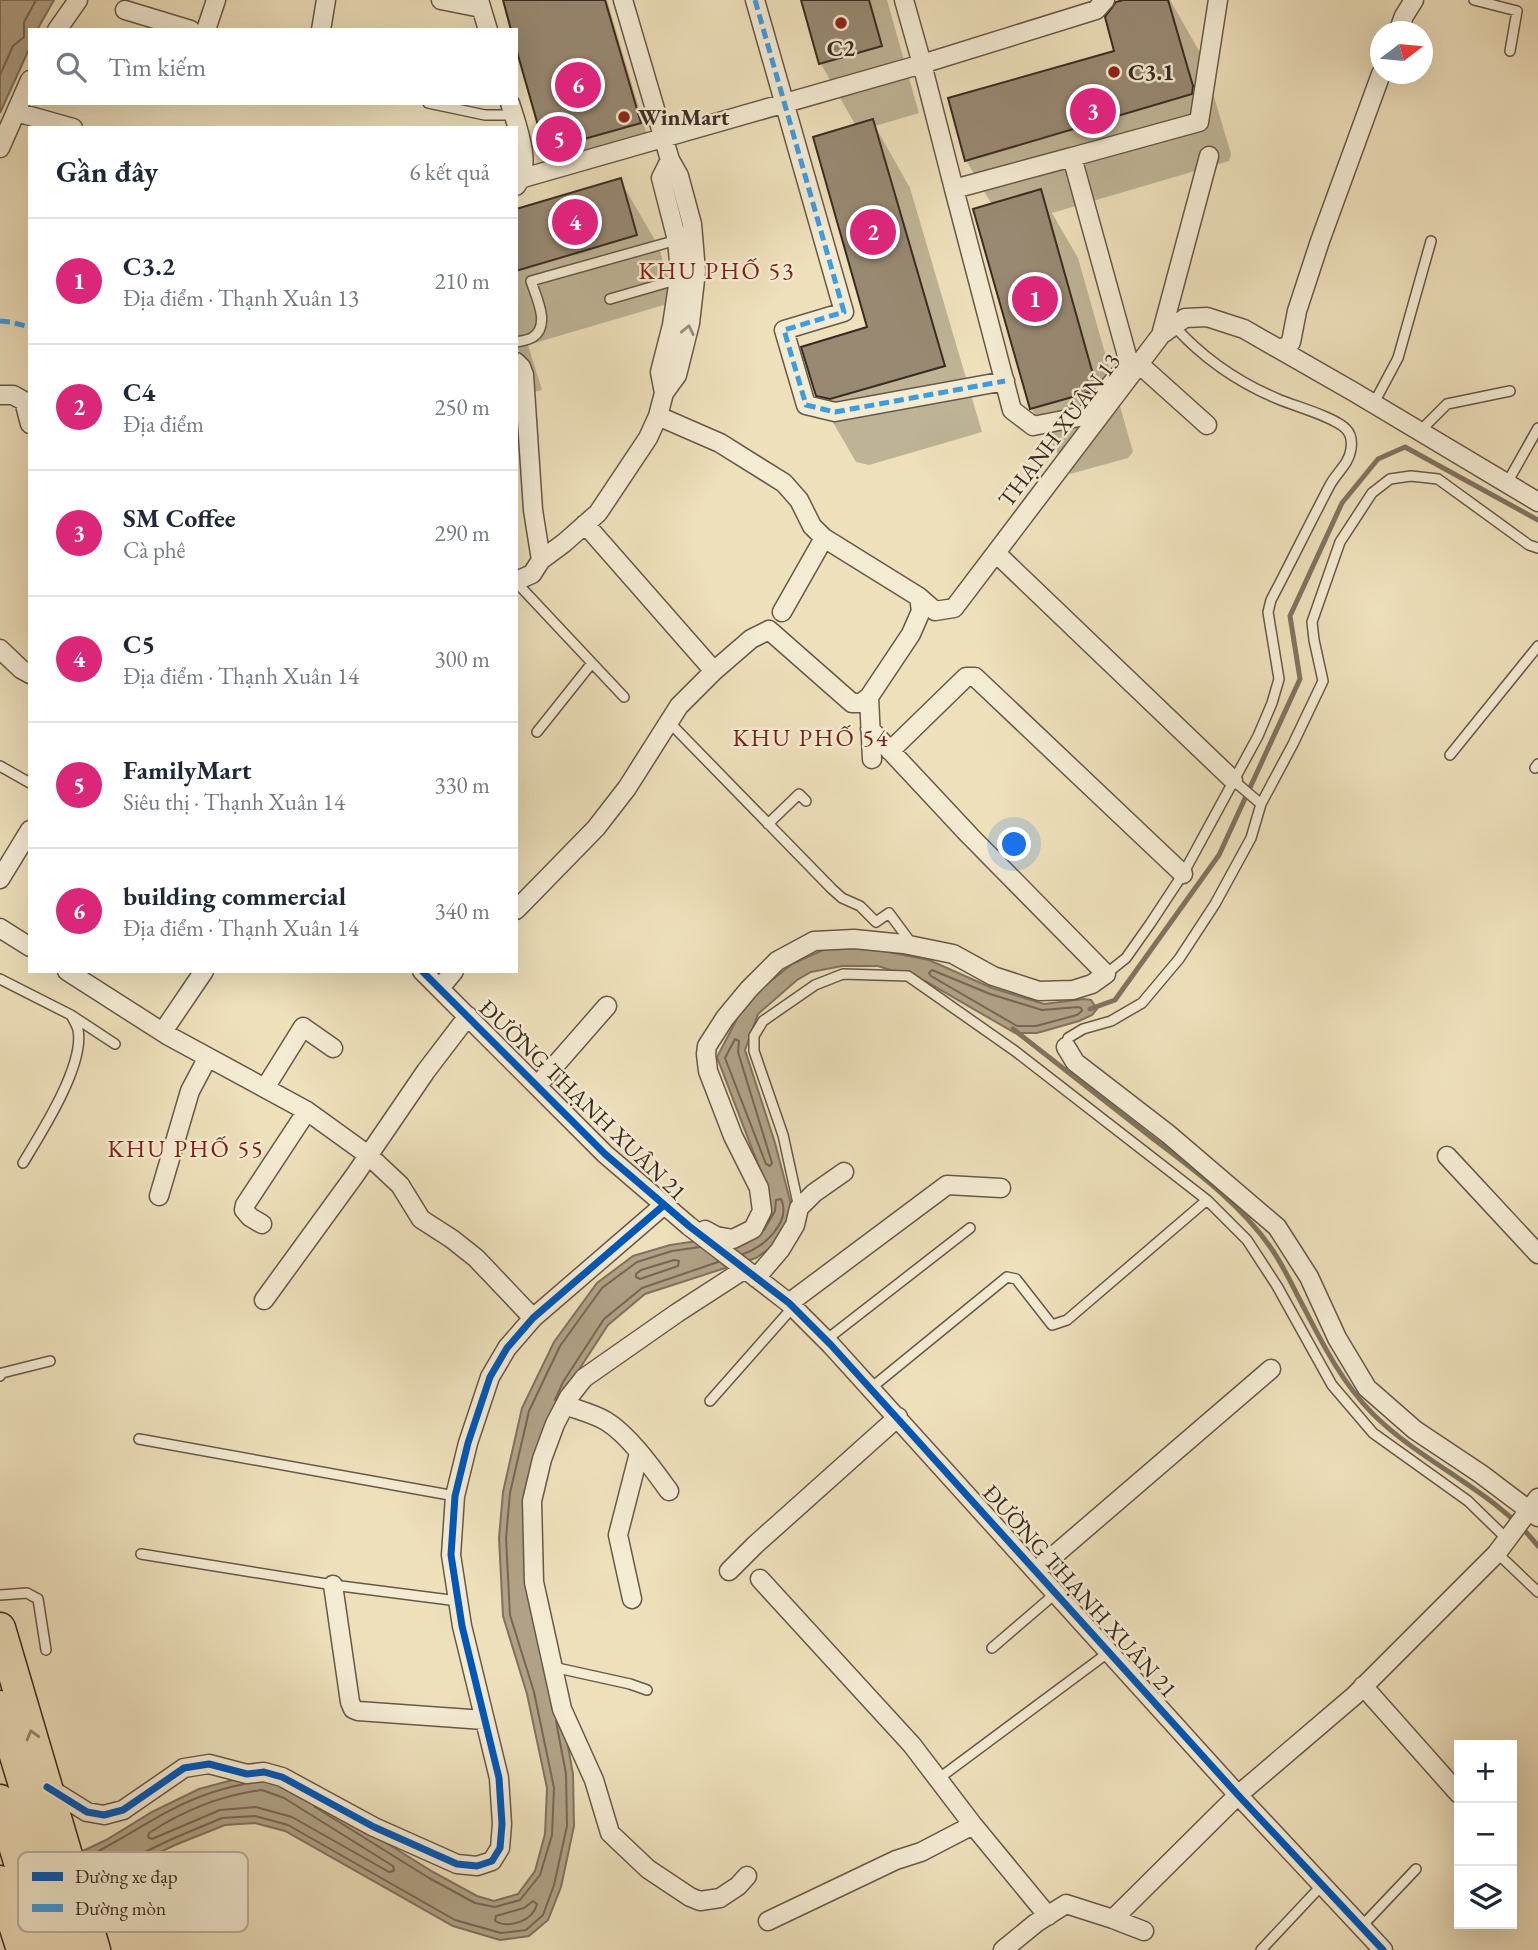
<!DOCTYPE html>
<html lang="vi">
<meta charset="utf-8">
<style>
:root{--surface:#fff;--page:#f2f2f3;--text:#1f2937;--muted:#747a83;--line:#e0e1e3;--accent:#db2777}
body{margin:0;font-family:"EB Garamond",serif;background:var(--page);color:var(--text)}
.controls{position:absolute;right:21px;bottom:21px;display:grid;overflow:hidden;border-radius:0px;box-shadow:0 7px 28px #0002}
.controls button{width:63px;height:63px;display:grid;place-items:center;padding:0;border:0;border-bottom:2px solid var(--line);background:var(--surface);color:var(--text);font:35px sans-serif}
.compass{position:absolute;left:1370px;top:21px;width:63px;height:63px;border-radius:50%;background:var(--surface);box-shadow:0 7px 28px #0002;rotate:74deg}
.you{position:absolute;left:1015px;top:845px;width:24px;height:24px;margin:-18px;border:5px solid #fff;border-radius:50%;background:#1a73e8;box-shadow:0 0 0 10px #1a73e833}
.badge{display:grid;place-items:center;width:46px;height:46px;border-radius:50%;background:var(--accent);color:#fff;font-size:23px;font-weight:700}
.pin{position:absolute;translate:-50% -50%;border:4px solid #fff;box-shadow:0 2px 7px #0006}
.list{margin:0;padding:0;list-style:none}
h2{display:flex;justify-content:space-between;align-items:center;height:91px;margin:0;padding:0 28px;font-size:30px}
h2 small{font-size:23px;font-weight:400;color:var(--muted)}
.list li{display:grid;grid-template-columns:46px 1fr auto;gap:21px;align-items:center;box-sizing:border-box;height:126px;padding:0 28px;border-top:2px solid var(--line)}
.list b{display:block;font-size:26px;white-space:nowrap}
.list p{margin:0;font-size:23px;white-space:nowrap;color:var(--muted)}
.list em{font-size:23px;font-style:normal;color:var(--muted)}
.icon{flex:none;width:38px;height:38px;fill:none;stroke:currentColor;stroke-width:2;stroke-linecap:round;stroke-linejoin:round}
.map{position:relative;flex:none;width:1538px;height:1950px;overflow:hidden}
.search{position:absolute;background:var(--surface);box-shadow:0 7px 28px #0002;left:28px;top:28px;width:490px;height:77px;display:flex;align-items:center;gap:18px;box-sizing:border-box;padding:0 24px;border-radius:0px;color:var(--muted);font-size:26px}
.panel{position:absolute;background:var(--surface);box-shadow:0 7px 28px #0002;left:28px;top:126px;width:490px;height:847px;border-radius:0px}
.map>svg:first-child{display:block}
</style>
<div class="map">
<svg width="1538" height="1950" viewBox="0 0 1538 1950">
<rect width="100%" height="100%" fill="#eee0bb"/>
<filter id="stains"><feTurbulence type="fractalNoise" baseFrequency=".00286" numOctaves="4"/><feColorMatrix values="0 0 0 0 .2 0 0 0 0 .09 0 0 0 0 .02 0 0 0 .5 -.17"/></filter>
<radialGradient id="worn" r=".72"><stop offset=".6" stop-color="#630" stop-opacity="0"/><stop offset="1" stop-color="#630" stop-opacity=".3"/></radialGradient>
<path fill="#b1a287" stroke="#81725f" stroke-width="2" d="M0,0H54L37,30H30V47L0,113Z
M841,945L863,947L929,960L992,988L1044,1004L1084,999L1091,1000L1097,1009L1092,1015L1079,1021L1037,1033H1015L925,981L878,966H842L811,972L797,980L758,1014L745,1050L775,1143L792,1208L784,1232L770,1248L756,1258L645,1294L608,1325L569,1385L530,1501L558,1691L573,1774L574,1826L561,1887L548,1920L529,1936L500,1940L453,1926L285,1831L255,1823L225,1825L175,1845L62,1900L68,1858L106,1840L152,1812L199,1789L240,1778L290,1783L433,1872L477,1896L494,1901L518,1894L535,1871L545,1834L547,1788L527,1694L503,1616L499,1538L503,1492L522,1408L554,1342L597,1283L633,1256L670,1245L752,1233L767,1188L717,1057L738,1017L752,996L792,964L823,950Z"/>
<path fill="#0003" d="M504,0H607L647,135L554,162L547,149L516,41V30Z
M803,0H887L919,113L875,126L910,188L982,432L869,465L856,462L817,395L869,328L856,126L821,64Z
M1129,0H1170L1202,56L1231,154L1229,161L1052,213L1078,258L1133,452L1128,458L1070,474L1031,408L992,205L966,160L1116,52Z
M620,180L659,247L674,302L528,345L542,390L516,397V210Z"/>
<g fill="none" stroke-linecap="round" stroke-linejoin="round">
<path stroke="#766654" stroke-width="2" d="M0,75L13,46L24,37V22L36,0
M932,970L990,994L1042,1010L1078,1007L1081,1008L1082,1011L1077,1015L1036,1026H1017L931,976L929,973Z
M735,1039L739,1041L738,1052L772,1163L770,1166L766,1164L725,1058Z
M743,1254C763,1248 792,1222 781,1199L776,1200L775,1211L764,1230
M674,1260L679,1261L678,1266L640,1279L636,1277V1274L641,1270Z
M555,1400L563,1382L604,1319L642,1288L718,1262
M262,1790L284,1798L393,1866L394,1871L389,1872L292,1817L256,1807L220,1810L152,1839L148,1837L149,1833C183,1811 222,1795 262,1790Z
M315,1807L429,1878L475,1903L495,1907L520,1900L540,1875L552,1835L554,1788L534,1692L510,1615L506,1538L510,1493L529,1411L560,1346L602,1288L637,1262L672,1251L700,1247
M85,1858C125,1839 161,1811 202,1796C215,1791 230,1787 244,1784
M91,1878L172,1839L222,1818L255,1816L288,1825L455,1920L501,1933L526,1930L543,1915L554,1885L567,1826L566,1774L556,1721
M533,1901L537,1904C533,1921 509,1929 495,1921L496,1916L524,1908Z"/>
<path stroke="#81725f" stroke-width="5" d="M1090,1009L1115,1000L1219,855L1300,679L1290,616L1342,503L1378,459L1405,447L1538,520
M1013,1029C1059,1065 1105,1101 1151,1137C1194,1170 1240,1203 1271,1248C1283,1265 1292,1285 1302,1304C1322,1343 1342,1383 1373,1414C1423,1464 1494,1490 1538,1546"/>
</g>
<path fill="#988972" stroke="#3a2b22" stroke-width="2" d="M503,0H605L641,123L545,150L516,48V30H511Z
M801,0H869L882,46L819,64Z
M1123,0H1168L1193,86L1192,94L965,161L948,98L1114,51L1105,17L1116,2Z
M873,119L945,366L830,399L816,396L801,347L867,327L813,137Z
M621,178L637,235L516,271V209Z
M1041,189L1096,385L1090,392L1030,409L973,209Z"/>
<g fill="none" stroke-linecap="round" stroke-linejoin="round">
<defs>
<path id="service" d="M1474,0L1517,11L1510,51
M428,103L485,115H514
M610,299L679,279
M516,342C521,341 529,340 533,337C551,325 536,297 531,281L677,240
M1374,403L1398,358L1431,241
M1420,431L1447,404L1510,391
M1507,483L1538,428
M516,582L624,697
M669,722L832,889L842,898L860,906L876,922L889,913L912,944
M537,732L592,663
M1450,755L1538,646
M0,766L30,783
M1535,768L1538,764
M1233,780L1261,804
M768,824L799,794L806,801
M1106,974L1126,958L1150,924L1183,874L1258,736L1272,703L1279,679L1268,612L1271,600C1291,562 1310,523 1330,485C1337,472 1349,464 1351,449C1352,442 1351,434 1346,429C1335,417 1294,406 1278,399C1237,382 1203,358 1174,326
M0,979L71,1015L115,1044
M1066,1047L1068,1038L1083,1029L1111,1021L1142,1003L1179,959L1215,904L1251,838L1261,804L1293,744L1323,681L1314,640L1312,622L1340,542L1372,493L1390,479L1411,476L1438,479L1529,545L1538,548
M23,1163C41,1133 85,1065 78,1030C77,1025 73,1019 71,1015
M799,1208L783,1135L754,1051V1036L763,1021L815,985L843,974L908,976L1015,1051L1207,1200L1247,1240L1277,1286L1332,1385L1373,1433L1468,1501L1507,1539
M826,1340L970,1228
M0,1376L2,1373L50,1361
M871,1388L1007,1277L1016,1279L1052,1325L1067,1320L1207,1200
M710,1401L793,1307
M139,1439L455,1496
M1497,1553L1538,1592
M141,1554L333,1585L458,1601
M0,1595L27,1593L38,1599L46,1650
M992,1648L1056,1593
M553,1667L630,1684L647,1690
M938,1779L1109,1652
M1361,1927L1416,1869
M1261,1950L1322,1885"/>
<path id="minor" d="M441,0L481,8
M479,0L488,30
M755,0L844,312L784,330L806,405L835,412L1005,381
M904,0L922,64L1096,10L1105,0
M125,10L191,30
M57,30L78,0
M206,30L216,0
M321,30L326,0
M1398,32L1404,16L1414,0
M510,103C517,126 533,166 516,186
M16,112L73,128
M0,148L30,80
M523,178L922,64L954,189L1072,157
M954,189L1012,410L1033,426L1084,416L1129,363L1072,157L1199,122L1218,0
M1161,335L1209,156
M1282,350L1291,342L1297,311L1320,241L1381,74
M516,362L521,367L524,375L533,510L541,560
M1139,364L1207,425
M664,393L660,372L672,325L680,272L677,240L661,178L670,160
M0,395H13L24,401L30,424
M658,416L720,443L784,483L799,500L812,526L824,538L919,597L935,611L954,608L1161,335L1185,318L1207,317L1244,329L1354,392L1538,502
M585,524L714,671
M997,554L1233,780
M516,581L532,574L541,560L564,543L598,513L648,438L658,416L664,393L677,375L690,323L696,271L692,224L679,176L670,160L623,0
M782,612L824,538
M0,649L21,669L30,674
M890,751L966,677H975L1183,874
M872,759L869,697L911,634L921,611L919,597
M0,879L30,830
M516,910L596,828L627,788L679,706L714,671L751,639L769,630L852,703H861L869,697
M0,928L30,947
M67,971L167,1035
M204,971L166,1027L167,1035L307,1111L368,1155L400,1185L421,1219L452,1239L476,1258L533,1318
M422,971L605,1154L689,1226L789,1303L831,1345L1238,1795L1383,1950
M440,988L454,971
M1066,1047L1075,1062L1167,1133L1277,1227L1309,1277L1337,1338L1367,1388L1415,1430L1481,1474L1538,1517
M537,1086L607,1006
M265,1088L303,1027L333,1048
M1447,1156L1538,1254
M159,1196L190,1091L208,1057
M262,1224L250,1217L244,1210L245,1205L307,1111
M705,1230L716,1236L733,1239L753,1229L762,1211L759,1188L733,1136L708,1071L706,1054L707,1046L725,1018L749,989L777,961L814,941L854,939L904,944L953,954L993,976L1039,991L1073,990L1092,984L1106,974L970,836L870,729
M745,1269L677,1313L584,1378L569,1397L555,1424L542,1459L532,1501L534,1582L562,1709L594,1780L610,1833L648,1869L690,1897L700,1901L720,1898L738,1886L747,1876
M756,1278L780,1250L795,1225L799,1208L814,1193L844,1172
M264,1300L355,1175L426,1071L468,1016
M789,1303L947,1185L1001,1188
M565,1405C578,1410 594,1414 606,1421C629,1435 653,1469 669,1491
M729,1571L755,1545L898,1417
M1036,1571L1271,1369
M760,1579L912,1745L973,1825L1048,1916
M333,1585L350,1702L353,1709L358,1711L484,1720
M632,1599L618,1535L639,1453
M1363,1686L1459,1794
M47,1787L87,1812L104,1815L123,1810L184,1768L209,1764L247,1774L264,1772L282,1777L374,1827L457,1864L477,1866L492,1861L500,1848L502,1824L499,1778L462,1626L451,1555L455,1496L468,1443L490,1377L507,1348L533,1318L664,1205
M1113,1919L1238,1795L1354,1696L1497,1553L1538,1498
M768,1921L896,1860L921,1852L973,1825
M1003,1950L1036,1923L1066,1904L1113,1919L1144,1931"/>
<path id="trunk" d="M0,1628L95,1950
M0,1706L74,1950
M0,1800L46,1950
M0,1881L22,1950"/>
</defs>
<use href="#service" stroke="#675848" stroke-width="12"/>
<use href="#minor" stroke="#675848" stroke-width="21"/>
<use href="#trunk" stroke="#3a2b22" stroke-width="33"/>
<use href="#service" stroke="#f4ebd3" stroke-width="9"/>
<use href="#minor" stroke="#f4ebd3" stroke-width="18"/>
<use href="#trunk" stroke="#eee0bb" stroke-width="30"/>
<path stroke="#3e9ce0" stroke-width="5" stroke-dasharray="10 5" stroke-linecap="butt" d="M755,0L844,312L784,330L806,405L835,412L1005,381
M0,321L10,322L30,327"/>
<defs>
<path id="cycleway" d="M422,971L605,1154L689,1226L789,1303L831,1345L1238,1795L1383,1950
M47,1787L87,1812L104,1815L123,1810L184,1768L209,1764L247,1774L264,1772L282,1777L374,1827L457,1864L477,1866L492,1861L500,1848L502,1824L499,1778L462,1626L451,1555L455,1496L468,1443L490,1377L507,1348L533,1318L664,1205"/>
</defs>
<use href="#cycleway" stroke="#f4ebd3" stroke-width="11"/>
<use href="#cycleway" stroke="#0057b8" stroke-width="7"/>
</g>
<defs><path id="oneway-chevron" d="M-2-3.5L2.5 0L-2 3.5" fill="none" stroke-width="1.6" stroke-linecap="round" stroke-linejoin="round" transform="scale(1.75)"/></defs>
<use stroke="#978b7a" href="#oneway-chevron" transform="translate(688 330) rotate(-78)"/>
<use stroke="#94866e" href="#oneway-chevron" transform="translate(32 1735) rotate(-106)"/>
<g fill="#8f2418" stroke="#f4ebd3" stroke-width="2.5">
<circle cx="841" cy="23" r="7"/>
<circle cx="1114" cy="72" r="7"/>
<circle cx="624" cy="117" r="7"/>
</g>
<g text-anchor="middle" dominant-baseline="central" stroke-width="5" stroke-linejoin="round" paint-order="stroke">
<g font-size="23" font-weight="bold" fill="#3a2b22" stroke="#f4ebd3" text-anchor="start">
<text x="841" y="48" text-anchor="middle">С2</text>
<text x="1128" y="72">С3.1</text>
<text x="638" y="117">WinMart</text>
</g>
<g font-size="23" fill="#3a2b22" stroke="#f4ebd3">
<text transform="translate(1059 430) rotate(-53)">THẠNH XUÂN 13</text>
<text transform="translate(583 1100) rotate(44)">ĐƯỜNG THẠNH XUÂN 21</text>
<text transform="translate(1080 1591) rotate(48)">ĐƯỜNG THẠNH XUÂN 21</text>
</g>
<g font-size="24" letter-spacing="2" fill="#7a1f14" stroke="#f4ebd3">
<text x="717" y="270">KHU PHỐ 53</text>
<text x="811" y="737">KHU PHỐ 54</text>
<text x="186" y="1148">KHU PHỐ 55</text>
</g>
</g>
<rect x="18" y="1852" width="230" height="80" rx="10" fill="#f4ebd3" stroke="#bcb19e" stroke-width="2"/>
<rect x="32" y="1872" width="31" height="9" fill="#0057b8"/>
<rect x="32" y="1904" width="31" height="8" fill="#3e9ce0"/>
<g font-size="19" fill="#3a2b22">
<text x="75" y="1883">Đường xe đạp</text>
<text x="75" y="1915">Đường mòn</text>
</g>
<rect width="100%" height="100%" filter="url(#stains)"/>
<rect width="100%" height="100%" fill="url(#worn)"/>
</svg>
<div class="controls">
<button>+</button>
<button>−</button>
<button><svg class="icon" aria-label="layers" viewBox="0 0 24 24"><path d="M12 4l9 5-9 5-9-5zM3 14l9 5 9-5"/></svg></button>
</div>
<svg class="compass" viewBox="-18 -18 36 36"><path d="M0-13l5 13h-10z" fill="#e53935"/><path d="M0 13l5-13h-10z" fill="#747a83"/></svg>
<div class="you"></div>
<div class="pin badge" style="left:1035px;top:299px">1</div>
<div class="pin badge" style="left:873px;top:232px">2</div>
<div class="pin badge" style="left:1093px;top:111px">3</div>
<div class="pin badge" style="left:575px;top:222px">4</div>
<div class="pin badge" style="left:559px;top:139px">5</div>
<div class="pin badge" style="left:578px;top:85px">6</div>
<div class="search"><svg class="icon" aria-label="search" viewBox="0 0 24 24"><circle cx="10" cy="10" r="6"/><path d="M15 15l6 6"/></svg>Tìm kiếm</div>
<section class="panel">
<h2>Gần đây<small>6 kết quả</small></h2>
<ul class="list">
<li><span class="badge">1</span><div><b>C3.2</b><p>Địa điểm · Thạnh Xuân 13</p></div><em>210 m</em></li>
<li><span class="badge">2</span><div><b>C4</b><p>Địa điểm</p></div><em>250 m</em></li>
<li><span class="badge">3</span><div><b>SM Coffee</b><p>Cà phê</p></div><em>290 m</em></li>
<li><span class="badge">4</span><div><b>C5</b><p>Địa điểm · Thạnh Xuân 14</p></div><em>300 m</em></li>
<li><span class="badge">5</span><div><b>FamilyMart</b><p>Siêu thị · Thạnh Xuân 14</p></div><em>330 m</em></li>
<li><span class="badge">6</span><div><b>building commercial</b><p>Địa điểm · Thạnh Xuân 14</p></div><em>340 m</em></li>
</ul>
</section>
</div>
